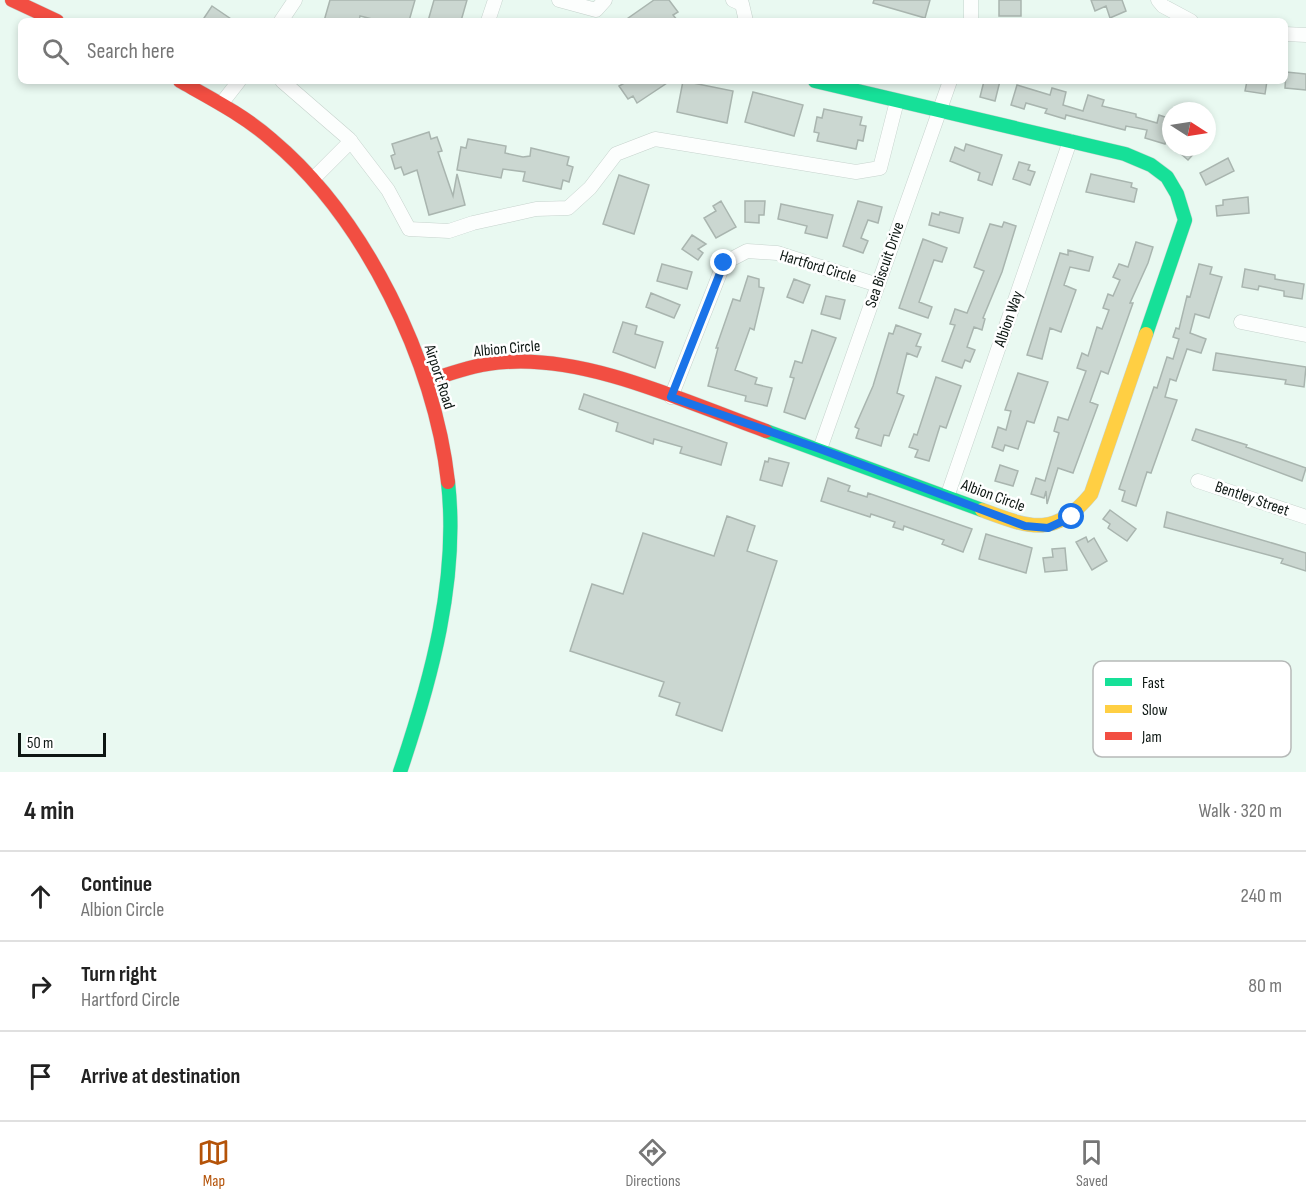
<!DOCTYPE html>
<meta charset="utf-8">
<style>
:root{--surface:#fff;--page:#f6f6f6;--text:#222;--muted:#767676;--line:#e0e0e0;--accent:#b45309}
body{margin:0;font-family:"Sofia Sans Condensed",sans-serif;background:var(--page);color:var(--text)}
.compass{position:absolute;left:1162px;top:102px;width:54px;height:54px;border-radius:50%;background:var(--surface);box-shadow:0 3px 9px #0003;rotate:102deg}
.scale{position:absolute;left:18px;bottom:15px;width:88px;box-sizing:border-box;padding-left:6px;border:3px solid #0c1612;border-top:0;font-size:16px;line-height:21px;white-space:nowrap;color:#0c1612;-webkit-text-stroke:4px #fff;paint-order:stroke}
.stop{position:absolute;width:18px;height:18px;margin:-14px;border:4px solid #1a73e8;border-radius:50%;background:#fff}
.stop.end{background:#1a73e8;border-color:#fff;box-shadow:0 2px 6px #0008}
.list{margin:0;padding:0;list-style:none}
h2{display:flex;justify-content:space-between;align-items:center;height:78px;margin:0;padding:0 24px;font-size:26px}
h2 small{font-size:20px;font-weight:400;color:var(--muted)}
.list li{display:grid;grid-template-columns:39px 1fr auto;gap:18px;align-items:center;box-sizing:border-box;height:90px;padding:0 24px;border-top:2px solid var(--line)}
.list b{display:block;font-size:22px;white-space:nowrap}
.list p{margin:0;font-size:20px;white-space:nowrap;color:var(--muted)}
.list em{font-size:20px;font-style:normal;color:var(--muted)}
.icon{flex:none;width:33px;height:33px;fill:none;stroke:currentColor;stroke-width:2;stroke-linecap:round;stroke-linejoin:round}
.map{position:relative;flex:none;width:1306px;height:772px;overflow:hidden}
.search{position:absolute;background:var(--surface);box-shadow:0 3px 9px #0003;left:18px;right:18px;top:18px;height:66px;display:flex;align-items:center;gap:15px;box-sizing:border-box;padding:0 21px;border-radius:9px;color:var(--muted);font-size:22px}
.sheet{height:348px;background:var(--surface)}
nav{display:flex;justify-content:space-around;align-items:center;box-sizing:border-box;height:84px;border-top:2px solid var(--line);background:var(--surface);font-size:16px;color:var(--muted)}
nav a{display:grid;justify-items:center;gap:3px}
nav .on{color:var(--accent)}
.map>svg:first-child{display:block}
</style>
<div class="map">
<svg width="1306" height="772" viewBox="0 0 1306 772">
<rect width="100%" height="100%" fill="#e9f9f1"/>
<path fill="#cbd7d1" stroke="#a9b5af" stroke-width="1.5" d="M330,0H415L409,21H380L360,16L359,21H324Z
M434,0H467L461,21H428Z
M654,0H669L678,12L673,15L678,21H624Z
M874,0H930L925,18L873,3Z
M999,0H1021V16H999Z
M1091,0H1122L1126,11L1110,18L1106,6L1095,11Z
M212,6L234,21H202Z
M1286,72L1306,74V90L1285,88Z
M628,81H670L637,103L633,96L628,99L619,86Z
M683,81L733,91L727,123L677,112Z
M984,81H1000L995,101L980,97Z
M1247,81H1267L1265,94L1245,91Z
M1017,85L1050,95L1052,88L1066,92L1063,105L1083,111L1088,95L1104,100L1102,106L1136,114V117L1157,123L1159,115L1171,119L1165,144L1145,138L1147,130L1126,126L1125,130L1066,115L1065,119L1045,113L1047,109L1026,103L1024,109L1011,105Z
M753,92L803,105L794,136L745,122Z
M824,109L862,117L860,125L866,126L863,141L858,140L856,149L817,141L819,133L814,132L817,117L822,118Z
M429,132L431,139L437,137L442,151L438,152L453,196L457,174L465,205L429,215L417,170L404,175L401,167L395,169L391,156L395,154L392,144Z
M468,139L506,146L505,153L523,157L530,156L531,148L569,157L567,165L573,167L569,182L563,180L561,189L523,181L525,172L503,169L501,178L457,170L461,147L466,148Z
M966,144L1002,155L992,185L978,180L980,173L950,161L955,147L964,151Z
M1173,147H1200L1188,160Z
M1228,158L1234,171L1206,185L1200,173Z
M1019,162L1030,165L1028,170L1035,172L1030,185L1013,179Z
M1091,174L1132,183L1131,187L1137,189L1134,202L1086,192Z
M619,175L649,185L634,234L603,224Z
M1248,197L1249,213L1217,216L1216,206L1223,205V200Z
M721,201L736,227L716,238L704,218L716,211L713,206Z
M745,201H765L764,215H759V223L745,222Z
M858,201L882,207L878,223L868,220L861,238L868,241L863,253L843,246Z
M781,204L833,215L827,238L805,233L807,226L778,219Z
M940,212L963,218L959,233L929,225L932,213L939,215Z
M1004,222L1016,226L1002,272L983,318L985,319L982,330L974,327L967,347L975,350L970,362L965,360L962,368L942,361L955,325L950,324L955,309L967,313L984,271L974,267L990,224L1002,227Z
M692,235L706,244L698,249L703,253L698,260L682,249Z
M923,239L947,248L942,262L934,260L919,302L932,307L928,318L899,308Z
M1136,242L1153,247L1148,263L1130,303H1133L1108,374L1101,371L1090,402L1098,405L1073,473L1058,468L1047,504L1046,491L1044,498L1031,494L1036,478L1045,481L1059,433L1054,431L1058,417L1068,420L1086,371L1077,368L1082,353L1088,356L1097,327L1102,329L1109,310L1103,308L1108,294L1113,296L1120,280L1113,277L1119,264L1128,267Z
M1068,250L1093,257L1089,271L1070,267L1064,285L1076,290L1061,332L1050,328L1042,359L1027,355L1060,253L1068,255Z
M662,264L692,272L687,289L657,281Z
M1199,264L1212,267L1210,274L1222,277L1209,318L1195,314L1190,333L1206,339L1201,353L1187,349L1176,381L1170,379L1165,397L1177,400L1151,473L1147,472L1136,506L1122,501L1125,491L1119,489L1154,387L1157,388L1167,357L1173,359L1179,339L1173,337L1176,328L1179,329L1187,296L1190,297Z
M1245,269L1275,275V279L1304,284L1302,299L1284,296V291L1259,286L1258,290L1242,287Z
M748,276L759,279V287L764,288L754,330L750,328L735,370L757,378L755,384L772,388L767,406L745,401L746,396L708,386L718,348H716L733,299L740,301Z
M794,279L810,285L803,303L787,297Z
M651,293L680,305L674,318L646,307Z
M826,296L845,300L840,319L821,314Z
M623,322L637,326L635,334L663,342L655,368L613,352Z
M896,325L921,334L916,346L921,347L917,357L907,353L897,393L904,396L889,436L884,435L881,446L856,438L859,429L855,427L873,386L889,333L893,334Z
M812,330L836,338L805,419L784,412L794,378L790,377L795,361L802,363Z
M1216,353L1306,367L1304,387L1285,384L1286,380L1213,370Z
M1018,373L1048,382L1034,423L1027,421L1018,449L1005,445L1003,451L992,447L998,427L1006,430L1011,411L1005,410Z
M936,377L961,386L946,428L940,426L929,461L915,457L918,450L909,447L914,434L917,435Z
M584,394L727,443L721,465L680,453L682,447L654,439L653,444L616,431L618,423L579,409Z
M1196,429L1247,445L1246,447L1306,468L1302,481L1192,440Z
M769,458L789,463L782,486L760,480L765,461L768,462Z
M1000,465L1018,471L1013,486L995,481Z
M828,478L850,486L848,491L867,497L868,493L972,529L963,552L942,544L944,540L904,526L903,530L893,527L895,522L871,514L870,517L821,501Z
M1110,510L1136,529L1127,541L1108,528L1110,524L1103,519Z
M1167,512L1306,553V571L1281,563L1283,559L1164,527Z
M727,516L755,526L747,551L777,561L722,731L676,715L680,703L659,696L664,682L570,651L592,584L623,594L643,533L714,556Z
M986,534L1032,548L1026,573L979,559Z
M1086,537L1088,542L1094,538L1107,561L1092,570L1076,542Z
M1065,548L1067,570L1045,572L1043,558L1053,557L1052,549Z"/>
<g fill="none" stroke-linecap="round" stroke-linejoin="round">
<defs>
<path id="street" d="M559,0L596,10L605,0
M733,0L742,4L746,21
M971,0V21
M1158,0L1163,6L1191,21
M281,21L295,0
M488,21L495,0
M1285,34L1306,35
M282,81L349,139L388,190L409,229L449,231L473,223L536,209L568,208L590,188L616,154L655,139L856,172L880,168L897,101
M221,104L239,81
M313,179L351,141
M1241,322L1306,335
M671,397L724,263L747,251L777,253L878,285
M820,449L950,81
M1198,481L1306,517
M947,497L1070,141"/>
<path id="fast" d="M815,81L1125,154L1151,165L1167,177L1177,194L1185,220L1146,334
M766,431L982,510
M400,772C431,680 459,580 448,482"/>
<path id="slow" d="M982,510C1031,528 1054,538 1091,494L1146,334"/>
<path id="jam" d="M12,0L57,21
M180,81C212,99 245,116 272,140C365,218 435,362 448,482
M426,381C453,373 478,363 506,362C590,356 688,403 766,431"/>
</defs>
<use href="#street" stroke="#c6d3cd" stroke-width="15"/>
<use href="#fast" stroke="#c6d3cd" stroke-width="15"/>
<use href="#slow" stroke="#c6d3cd" stroke-width="15"/>
<use href="#jam" stroke="#c6d3cd" stroke-width="15"/>
<use href="#street" stroke="#fcfefd" stroke-width="14"/>
<use href="#fast" stroke="#16e098" stroke-width="14"/>
<use href="#slow" stroke="#ffcf43" stroke-width="14"/>
<use href="#jam" stroke="#f24e42" stroke-width="14"/>
</g>
<g fill="none" stroke-linecap="round" stroke-linejoin="round">
<path stroke="#1a73e8" stroke-width="8" d="M724,263L671,397L820,449L1025,526L1048,528L1072,517"/>
</g>
<g text-anchor="middle" dominant-baseline="central" stroke-width="5" stroke-linejoin="round" paint-order="stroke">
<g font-size="16" fill="#0c1612" stroke="#fff">
<text transform="translate(885 265) rotate(-71)">Sea Biscuit Drive</text>
<text transform="translate(818 267) rotate(17)">Hartford Circle</text>
<text transform="translate(1009 319) rotate(-71)">Albion Way</text>
<text transform="translate(507 349) rotate(-5)">Albion Circle</text>
<text transform="translate(439 377) rotate(72)">Airport Road</text>
<text transform="translate(993 496) rotate(20)">Albion Circle</text>
<text transform="translate(1252 499) rotate(19)">Bentley Street</text>
</g>
</g>
<rect x="1093" y="661" width="198" height="96" rx="9" fill="#fff" stroke="#b6b9b8" stroke-width="1.5"/>
<rect x="1105" y="678" width="27" height="8" fill="#16e098"/>
<rect x="1105" y="705" width="27" height="8" fill="#ffcf43"/>
<rect x="1105" y="732" width="27" height="8" fill="#f24e42"/>
<g font-size="16" fill="#0c1612">
<text x="1142" y="688">Fast</text>
<text x="1142" y="715">Slow</text>
<text x="1142" y="742">Jam</text>
</g>
</svg>
<svg class="compass" viewBox="-18 -18 36 36"><path d="M0-13l5 13h-10z" fill="#e53935"/><path d="M0 13l5-13h-10z" fill="#767676"/></svg>
<div class="scale">50 m</div>
<div class="stop" style="left:1072px;top:517px"></div>
<div class="stop end" style="left:724px;top:263px"></div>
<div class="search"><svg class="icon" aria-label="search" viewBox="0 0 24 24"><circle cx="10" cy="10" r="6"/><path d="M15 15l6 6"/></svg>Search here</div>
</div>
<section class="sheet">
<h2>4 min<small>Walk · 320 m</small></h2>
<ul class="list">
<li><svg class="icon" aria-label="ahead" viewBox="0 0 24 24"><path d="M12 20V5M6 11l6-6 6 6"/></svg><div><b>Continue</b><p>Albion Circle</p></div><em>240 m</em></li>
<li><svg class="icon" aria-label="right" viewBox="0 0 24 24"><path d="M7 20v-9h11M14 6l5 5-5 5"/></svg><div><b>Turn right</b><p>Hartford Circle</p></div><em>80 m</em></li>
<li><svg class="icon" aria-label="arrive" viewBox="0 0 24 24"><path d="M6 21V4h12l-3 4 3 4H6"/></svg><div><b>Arrive at destination</b></div></li>
</ul>
</section>
<nav>
<a class="on"><svg class="icon" aria-label="map" viewBox="0 0 24 24"><path d="M3 6l6-2 6 2 6-2v14l-6 2-6-2-6 2zM9 4v14M15 6v14"/></svg>Map</a>
<a><svg class="icon" aria-label="directions" viewBox="0 0 24 24"><path d="M12 3l9 9-9 9-9-9zM9 14v-3h6M13 9l2 2-2 2"/></svg>Directions</a>
<a><svg class="icon" aria-label="saved" viewBox="0 0 24 24"><path d="M7 4h10v16l-5-4-5 4z"/></svg>Saved</a>
</nav>
